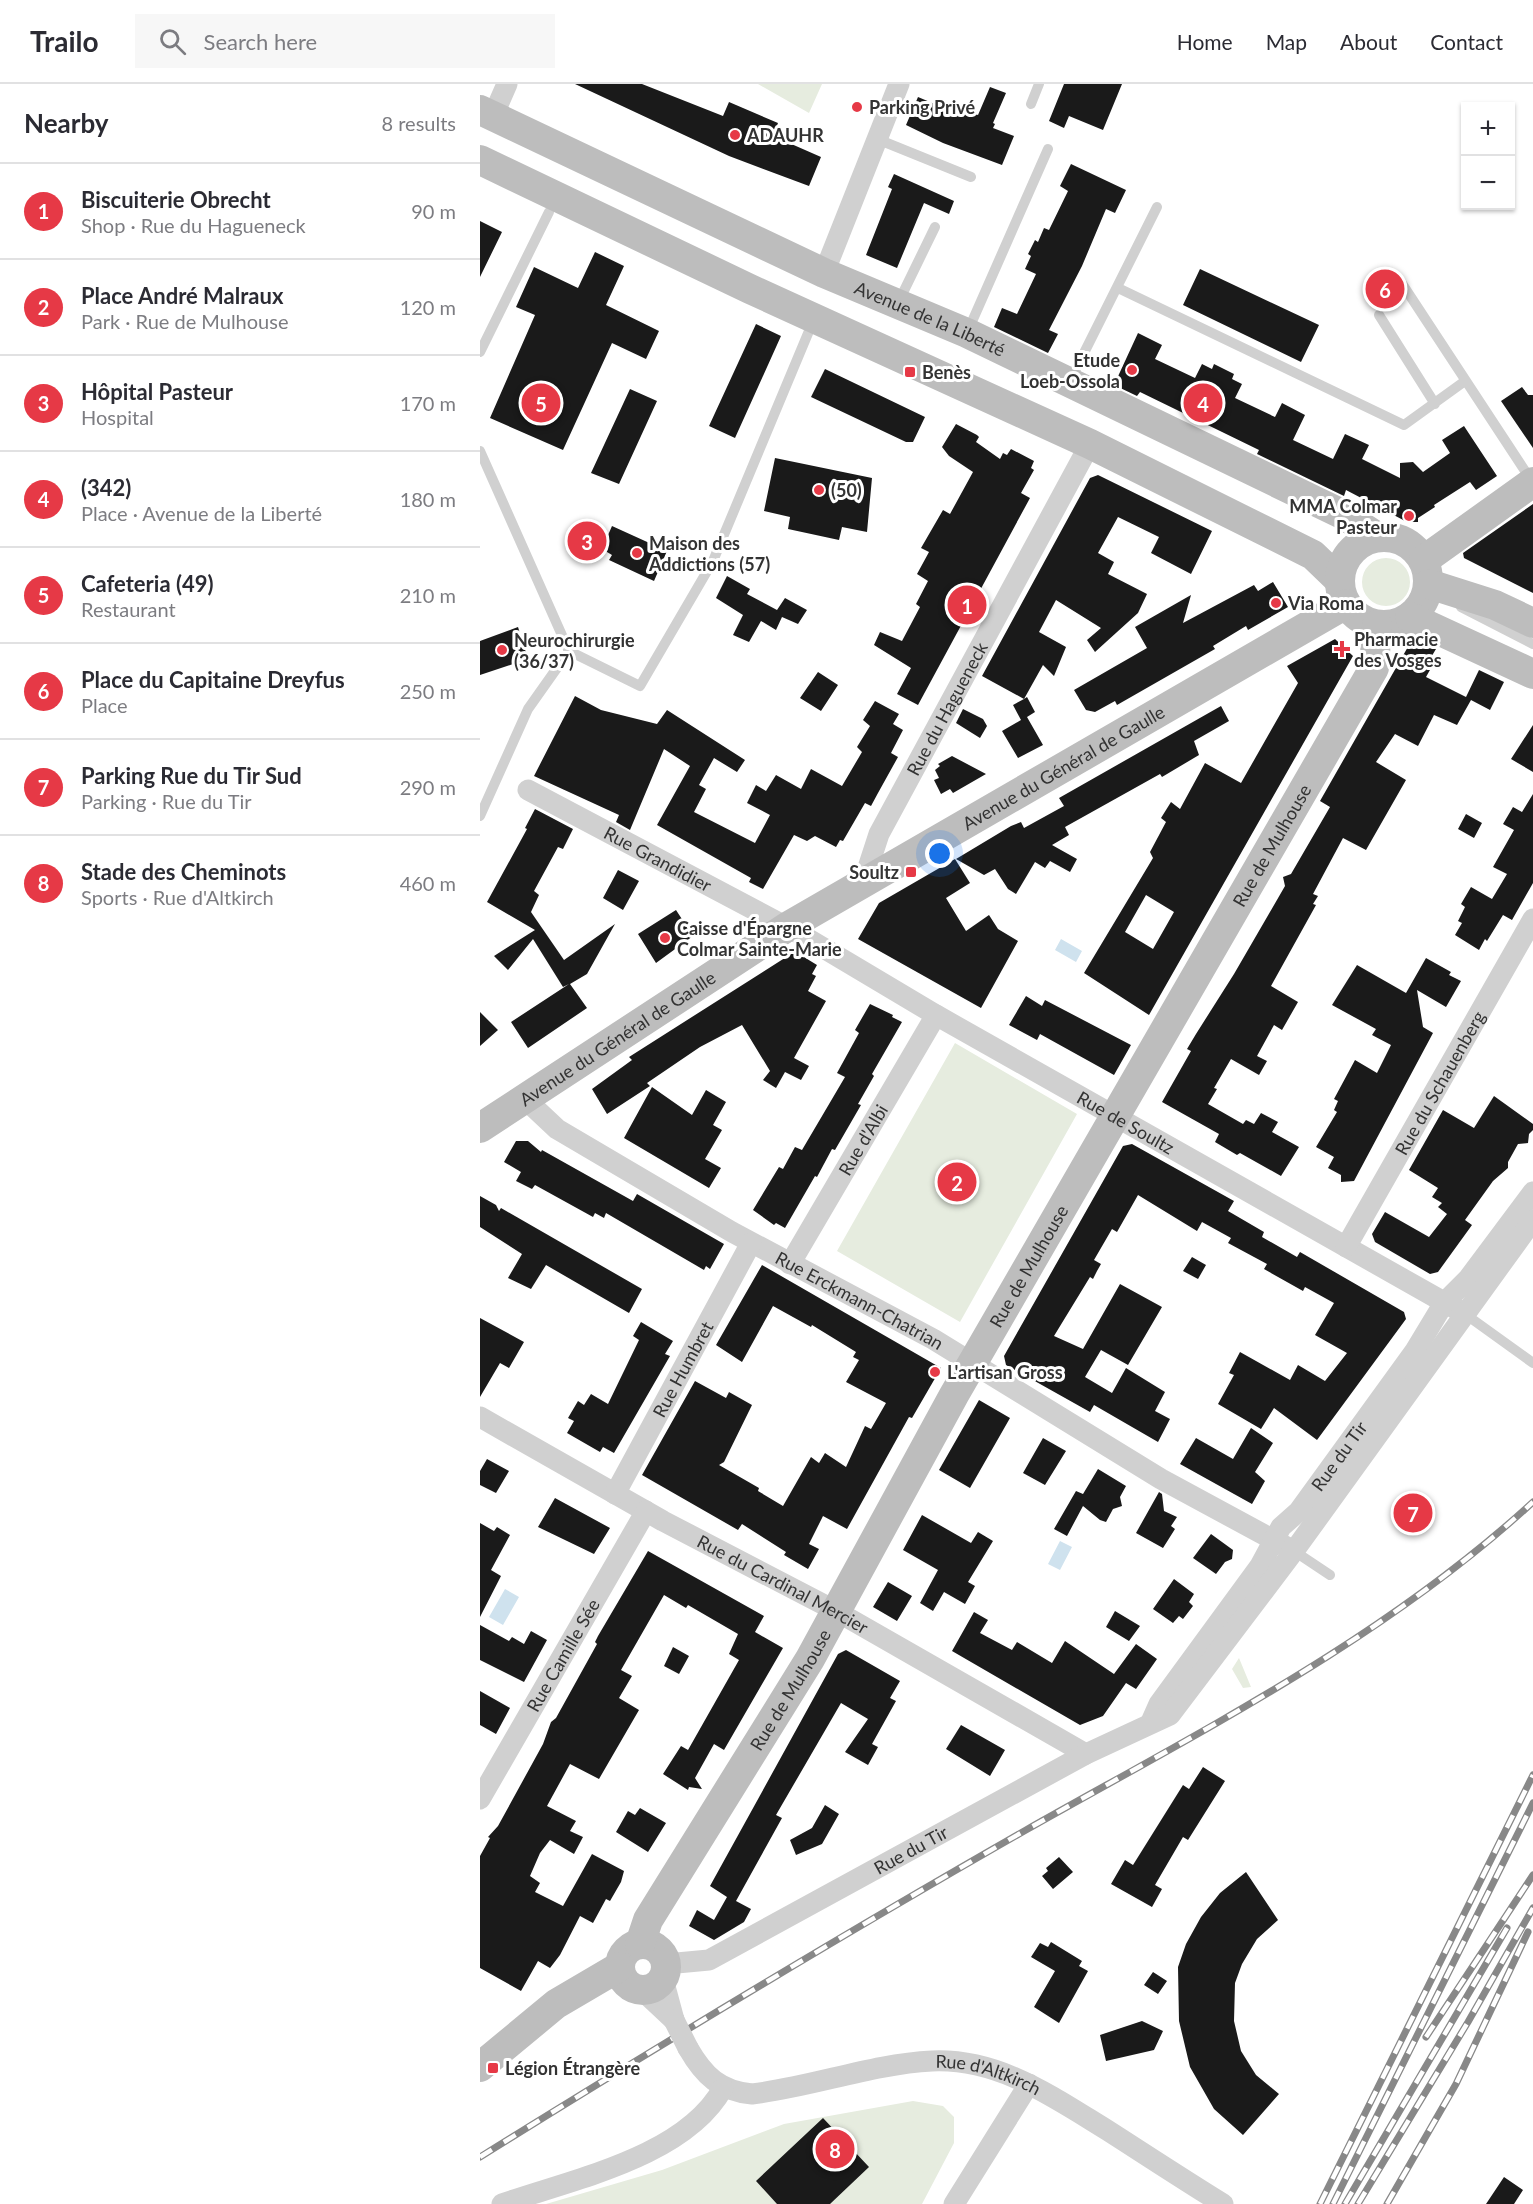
<!DOCTYPE html>
<meta charset="utf-8">
<style>
:root{--surface:#fff;--page:#f7f7f7;--text:#2b2b33;--muted:#7c7c81;--line:#e1e1e2;--accent:#e63946}
body{margin:0;font-family:Lato,sans-serif;background:var(--page);color:var(--text)}
.controls{position:absolute;right:18px;top:18px;display:grid;overflow:hidden;border-radius:0px;box-shadow:0 2px 4px #0004}
.controls button{width:54px;height:54px;display:grid;place-items:center;padding:0;border:0;border-bottom:2px solid var(--line);background:var(--surface);color:var(--text);font:30px sans-serif}
.you{position:absolute;left:460px;top:770px;width:21px;height:21px;margin:-15px;border:4px solid #fff;border-radius:50%;background:#1a73e8;box-shadow:0 0 0 9px #1a73e833}
.badge{display:grid;place-items:center;width:39px;height:39px;border-radius:50%;background:var(--accent);color:#fff;font-size:20px;font-weight:700}
.pin{position:absolute;translate:-50% -50%;border:3px solid #fff;box-shadow:0 2px 6px #0006}
.list{margin:0;padding:0;list-style:none}
h2{display:flex;justify-content:space-between;align-items:center;height:78px;margin:0;padding:0 24px;font-size:26px}
h2 small{font-size:20px;font-weight:400;color:var(--muted)}
.list li{display:grid;grid-template-columns:39px 1fr auto;gap:18px;align-items:center;box-sizing:border-box;height:96px;padding:0 24px;border-top:2px solid var(--line)}
.list b{display:block;font-size:22px;white-space:nowrap}
.list p{margin:0;font-size:20px;white-space:nowrap;color:var(--muted)}
.list em{font-size:20px;font-style:normal;color:var(--muted)}
.icon{flex:none;width:33px;height:33px;fill:none;stroke:currentColor;stroke-width:2;stroke-linecap:round;stroke-linejoin:round}
.map{position:relative;flex:none;width:1053px;height:2120px;overflow:hidden}
header{display:flex;align-items:center;gap:36px;box-sizing:border-box;height:84px;padding:0 30px;background:var(--surface);border-bottom:2px solid var(--line)}
header strong{font-size:28px}
nav{display:flex;gap:33px;margin-inline-start:auto;font-size:21px}
.search{width:420px;height:54px;background:var(--page);display:flex;align-items:center;gap:15px;box-sizing:border-box;padding:0 21px;border-radius:0px;color:var(--muted);font-size:22px}
main{display:flex}
aside{flex:1;background:var(--surface)}
.map>svg:first-child{display:block}
</style>
<header>
<strong>Trailo</strong>
<div class="search"><svg class="icon" aria-label="search" viewBox="0 0 24 24"><circle cx="10" cy="10" r="6"/><path d="M15 15l6 6"/></svg>Search here</div>
<nav><a>Home</a><a>Map</a><a>About</a><a>Contact</a></nav>
</header>
<main>
<aside>
<h2>Nearby<small>8 results</small></h2>
<ul class="list">
<li><span class="badge">1</span><div><b>Biscuiterie Obrecht</b><p>Shop · Rue du Hagueneck</p></div><em>90 m</em></li>
<li><span class="badge">2</span><div><b>Place André Malraux</b><p>Park · Rue de Mulhouse</p></div><em>120 m</em></li>
<li><span class="badge">3</span><div><b>Hôpital Pasteur</b><p>Hospital</p></div><em>170 m</em></li>
<li><span class="badge">4</span><div><b>(342)</b><p>Place · Avenue de la Liberté</p></div><em>180 m</em></li>
<li><span class="badge">5</span><div><b>Cafeteria (49)</b><p>Restaurant</p></div><em>210 m</em></li>
<li><span class="badge">6</span><div><b>Place du Capitaine Dreyfus</b><p>Place</p></div><em>250 m</em></li>
<li><span class="badge">7</span><div><b>Parking Rue du Tir Sud</b><p>Parking · Rue du Tir</p></div><em>290 m</em></li>
<li><span class="badge">8</span><div><b>Stade des Cheminots</b><p>Sports · Rue d'Altkirch</p></div><em>460 m</em></li>
</ul>
</aside>
<div class="map">
<svg width="1053" height="2120" viewBox="0 0 1053 2120">
<rect width="100%" height="100%" fill="#fff"/>
<path fill="#e6ecdf" d="M278,0H342L329,29Z
M882 498a24 24 0 1 1 48 0a24 24 0 1 1-48 0Z
M475,959L597,1030L480,1238L357,1167Z
M759,1574L771,1603L763,1604L752,1585Z
M433,2017L463,2022L474,2033V2059L442,2120H66L182,2086L304,2040Z"/>
<path fill="#cfe2ee" d="M581,855L602,867L596,878L575,866Z
M580,1457L592,1463L580,1486L568,1480Z
M25,1505L39,1513L23,1541L9,1533Z"/>
<path fill="#1a1a1a" fill-rule="evenodd" d="M95,0H162L243,32L249,18L298,39L296,44L303,47L300,55L341,73L329,102L249,72Z
M584,0H642L623,46L589,32L584,44L569,37Z
M510,3L526,9L513,39L515,40L513,44L534,52L522,81L463,59L426,41L438,13L457,21L459,17L498,31Z
M591,80L646,106L635,129L626,125L602,182L569,246L578,250L568,269L514,243L522,224L537,230L556,190L545,185L551,172L548,170L555,156L558,158L564,144L569,146L588,107L580,102Z
M414,90L474,117L469,130L444,119L417,184L386,171L412,105L408,103Z
M0,137L22,148L0,193Z
M115,168L144,182L126,221L179,247L166,275L132,259L83,366L10,334L55,231L36,223L54,183L98,204Z
M720,185L839,241L821,278L703,221Z
M276,240L301,252L255,354L229,342Z
M658,249L682,261L675,275L715,294L722,280L732,285L734,280L754,290L752,295L762,300L755,314L795,333L802,319L825,331L813,356L853,375L865,350L889,361L882,375L920,394V379L933,378L943,388L970,369L962,356L984,342L1017,392L996,406L990,398L954,421L955,423L938,434V438H927L866,406L864,412L777,370L779,366L660,308L657,312L634,301Z
M345,285L445,333L433,358H426L331,313Z
M1042,303L1048,311H1053V364L1021,317Z
M150,305L177,317L139,400L111,389Z
M476,340L497,351L499,353L496,358L520,375L523,369L527,371L531,365L554,377L551,384L554,386L541,409L550,414L438,621L417,610L431,584L394,561L400,548L422,557L440,523L436,520L448,497L437,490L449,468L441,464L463,426L470,430L493,388L469,372L462,363Z
M295,374L392,394L387,448L362,443L359,456L308,445L310,433L284,427Z
M618,391L732,447L711,490L671,469L679,453L638,433L618,469L634,478L628,490L667,510L658,529L615,568L607,556L621,544L576,516L559,548L586,563L574,592L563,581L544,615L547,613L555,628L547,633L563,661L538,674L522,647L541,636L533,621L544,615L502,592L610,394Z
M1053,420V509L984,474L983,469Z
M132,442L187,467L174,497L129,476L132,471L122,465Z
M247,492L270,505L267,510L297,526L305,514L327,526L318,540L302,533L296,546L281,537L269,558L253,551L263,531L236,514Z
M793,498L808,523L768,546L766,542L733,562L735,565L637,621L635,617L615,628L606,626L594,606L667,564L655,543L711,511L703,539L774,501L778,507Z
M38,543L48,575L0,591V557Z
M933,554L956,565L950,575L955,577L946,593L986,613L999,586L1024,598L1010,626L991,616L977,641L954,631L938,662L915,650L896,678L926,696L886,766L863,754L833,810L838,812L833,820L836,821L791,902L818,918L802,946L794,941L777,972L787,977L779,991L751,975L734,1004L737,1005L728,1020L763,1040L766,1036L774,1040L781,1029L798,1038L792,1048L819,1063L801,1092L760,1069L757,1071L735,1058L739,1050L682,1018L711,967L707,965L716,950L754,890L805,802L803,793L811,790L850,723L840,717Z
M855,555L873,572L669,931L604,889L673,774L670,768L686,738L681,734L691,718L700,725L725,679L761,699L818,599L807,582ZM666,811L694,828L673,865L645,848Z
M338,588L358,601L341,627L320,614Z
M95,612L121,626L177,640L187,626L265,676L257,688L234,674L219,701L226,705L214,728L275,759L290,731L267,719L276,701L286,707L296,691L321,705L331,685L362,702L382,668L377,663L390,642L383,636L395,617L419,630L413,640L423,646L411,669L418,673L398,709L391,722L385,719L363,757L360,756L356,763L335,752L327,757L314,751L283,805L269,798L271,794L177,741L210,682L184,665L150,746L136,738L139,731L54,692Z
M741,622L749,637L714,657L719,671L682,693L680,690L585,743L589,751L572,761L597,775L590,788L570,777L565,784L555,778L536,810L528,805L515,785L504,791L476,775L531,742L541,738L544,744L584,722L579,714Z
M483,625L503,635L507,642L500,654L476,639Z
M1053,641V688L1031,675Z
M472,672L506,690L473,709L470,705L461,710L454,696L459,694L455,686L460,682L458,680Z
M1053,710V799L1032,836L1023,831L1007,857L1005,855L999,866L975,851L982,839L978,837L985,823L981,820L991,803L1012,815L1027,790L1013,783L1034,746L1023,740L1033,723L1042,728Z
M55,725L93,745L83,765L78,763L54,807L59,811L51,828L84,876L135,840L107,890L90,900L107,924L48,964L31,938L89,900L83,903L53,855L28,886L14,872L55,846L7,818L47,745L45,744Z
M986,730L1002,739L994,754L978,745Z
M475,775L490,799L466,814L486,847L509,831L518,845L538,857L501,924L378,855L399,819Z
M138,786L159,797L143,826L123,814Z
M196,826L213,852L176,879L158,850Z
M311,870H319L337,881L332,890L336,892L328,907L346,917L314,974L329,982L321,996L305,988L296,1004L283,996L290,987L262,941L220,963L167,999L170,1002L127,1030L112,1005L152,976L149,973Z
M946,874L971,888L969,891L981,897L966,923L937,906L943,943L953,949L874,1097L861,1098V1091L848,1084L854,1073L836,1063L857,1028L854,1026L858,1017L854,1015L875,976L897,989L911,961L892,951L896,945L852,921L877,881L926,909Z
M546,912L562,922L565,916L651,961L634,991L560,950L557,956L529,941Z
M390,920L413,931L412,933L422,938L392,990L394,992L378,1020L381,1021L355,1066L352,1065L337,1093L335,1092L305,1144L296,1139L294,1141L273,1126L299,1083L303,1085L315,1063L322,1066L365,993L357,989L379,949L375,946Z
M0,928L18,946L0,962Z
M172,1003L212,1031L226,1006L246,1018L233,1041L242,1046L225,1075L241,1084L229,1104L144,1054Z
M1014,1012L1053,1040V1046L1049,1050L1048,1059L1038,1060L1028,1078V1084L1013,1097L985,1136L992,1141L958,1188L950,1190L895,1158L892,1150L905,1128L949,1153L967,1130L958,1123L962,1119L952,1113L958,1104L929,1086L963,1026L994,1044Z
M36,1057H48L61,1068L62,1066L153,1117L157,1110L244,1160L230,1185L226,1182L224,1186L126,1129L124,1134L115,1129L113,1133L55,1101L52,1105L36,1097L41,1088L24,1078Z
M652,1060L754,1117L748,1127L784,1148L782,1153L817,1173L820,1168L924,1228L926,1235L837,1356L794,1324L781,1345L738,1320L754,1291L749,1289L760,1268L810,1296L818,1281L845,1297L867,1269L835,1251L854,1219L825,1203L823,1207L784,1185L787,1180L748,1159L751,1154L722,1138L717,1147L658,1111L637,1148L632,1145L614,1176L621,1180L617,1187L613,1195L610,1193L574,1252L603,1265L640,1200L682,1223L648,1281L621,1266L605,1293L632,1309L646,1284L685,1308L675,1327L690,1335L678,1358L614,1321L610,1328L526,1281L524,1272L643,1062Z
M0,1112L16,1121L19,1127L21,1124L162,1205L149,1229L66,1181L51,1205L28,1194L42,1170L0,1143Z
M712,1173L726,1181L718,1195L703,1187Z
M282,1181L461,1284L432,1334L429,1333L367,1445L343,1432L329,1460L339,1465L328,1485L304,1471L306,1468L262,1440L258,1446L162,1391L215,1297L246,1314L249,1308L272,1321L244,1378L239,1381L279,1404L278,1407L303,1422L331,1373L339,1379L345,1369L366,1383L385,1342L391,1345L406,1319L366,1298L379,1276L373,1273L376,1268L332,1241L331,1243L293,1222L262,1278L236,1261Z
M0,1234L44,1258L29,1284L20,1279L0,1313Z
M161,1238L193,1257L185,1270L190,1272L134,1369L123,1363L120,1368L87,1349L94,1337L88,1334L98,1317L104,1321L111,1310L128,1320L159,1256L153,1252Z
M499,1316L530,1334L490,1404L459,1386Z
M771,1344L793,1359L775,1388L785,1397L772,1420L700,1380L716,1354L753,1375Z
M563,1354L586,1367L565,1401L543,1389Z
M7,1375L29,1387L16,1409L0,1401V1387Z
M618,1385L646,1402L640,1413L642,1422L633,1425L626,1438L620,1436L603,1422L587,1452L574,1445L596,1407L603,1410Z
M679,1408L682,1410L684,1427L697,1433L691,1442L695,1445L683,1464L656,1449Z
M75,1414L130,1444L114,1470L58,1443Z
M442,1431L491,1459L498,1448L513,1457L488,1498L495,1502L485,1520L464,1508L453,1527L440,1519L458,1486L423,1466Z
M0,1439L14,1447L17,1443L30,1451L11,1486L21,1492L0,1533Z
M731,1450L753,1466L752,1475L745,1478L736,1490L713,1474Z
M168,1467L284,1532L275,1548L303,1564L244,1666L234,1660L215,1694L222,1705L209,1703L208,1706L183,1690L201,1662L208,1666L259,1576L249,1570L258,1550L208,1521L206,1524L184,1511L141,1586L152,1592L139,1614L159,1626L119,1695L90,1680L67,1722L96,1737L90,1747L103,1753L94,1770L70,1756L60,1769L50,1792L60,1799L55,1808L83,1822L112,1770L144,1787L141,1798L130,1817L126,1815L113,1839L100,1832L80,1871L70,1884L58,1877L41,1907L0,1884V1772L10,1754L8,1753L18,1742L63,1660L71,1638L76,1634L117,1560L115,1558L118,1552Z
M694,1495L714,1510L709,1518L713,1522L703,1535L699,1532L693,1539L673,1525Z
M408,1498L432,1512L417,1537L393,1523Z
M635,1527L660,1542L649,1557L626,1543Z
M494,1528L508,1536L500,1549L532,1566L537,1558L572,1579L585,1557L634,1590L656,1560L677,1575L656,1605L646,1599L623,1632L600,1641L472,1567Z
M0,1541L29,1557L32,1553L44,1560L51,1547L67,1556L44,1598L0,1576Z
M193,1563L209,1572L199,1590L184,1582Z
M366,1566L420,1597L410,1614L416,1617L392,1660L398,1663L388,1681L365,1668L388,1635L361,1619L296,1731L302,1734L256,1817L271,1825L264,1838L234,1856L209,1842L217,1826L234,1836L247,1813L230,1802L358,1570Z
M0,1607L30,1624L16,1650L0,1641Z
M481,1641L525,1666L510,1692L466,1665Z
M723,1683L745,1697L708,1756L703,1753L675,1801L682,1805L672,1823L631,1800L645,1776L653,1781L703,1701L709,1705Z
M345,1721L359,1730L342,1760L316,1771L310,1756L332,1744Z
M160,1724L186,1739L168,1768L136,1748L148,1727L155,1731Z
M579,1773L593,1788L573,1805L562,1792L568,1787L566,1784Z
M766,1788L798,1836L777,1855L762,1880L755,1899L754,1937L761,1967L776,1991L799,2010L763,2051L734,2025L710,1983L699,1937L698,1883L706,1860L721,1833L740,1809Z
M571,1858L602,1877L599,1882L608,1887L579,1939L554,1923L575,1887L551,1873L560,1859L568,1863Z
M673,1888L687,1897L678,1910L664,1901Z
M662,1937L683,1947L674,1966L626,1977L620,1951Z
M343,2034L389,2083L350,2120H297L276,2097Z
M1024,2093L1043,2106L1034,2120H1006Z"/>
<g fill="none" stroke-linecap="round" stroke-linejoin="round">
<path stroke="#d0d0d0" stroke-width="10" d="M551,20L559,0
M397,55L491,93
M921,198L1051,396
M638,204L924,341L985,297
M418,219L455,143
M899,231L955,320
M487,249L568,65
M0,268L69,128
M590,297L677,123
M0,367L89,567
M981,523L1053,560
M0,732L48,625L89,567L160,602L233,477L334,235
M985,1230L1053,1279
M814,1467L850,1491"/>
<g stroke="#d0d0d0" stroke-width="21">
<path d="M13,32L27,0"/>
<path d="M344,189L419,0"/>
<path id="s1" d="M48,706L320,850L456,931L985,1230"/>
<path id="s2" d="M383,799L399,750L610,360"/>
<path id="s3" d="M44,1014L77,1045L252,1148L453,1255L681,1395L814,1467"/>
<path id="s4" d="M866,1163L1053,835"/>
<path id="s5" d="M310,1180L456,931"/>
<path id="s6" d="M0,1333L183,1437L356,1527L606,1670"/>
<path id="s7" d="M135,1410L271,1159"/>
<path id="s8" d="M671,1638L679,1620L780,1482L801,1443L819,1427L935,1267L964,1219L988,1195L1053,1108"/>
<path id="s9" d="M0,1715L166,1427"/>
<path id="s10" d="M186,1880L229,1876L606,1670L690,1631L814,1467L1053,1136"/>
<path d="M183,1895L194,1936"/>
<path d="M163,1907L194,1936"/>
<path id="s11" d="M208,1964C224,1992 240,2007 272,2010C332,2003 392,1980 452,1977C519,1974 573,2013 627,2046C666,2071 704,2096 743,2120"/>
<path d="M22,2120C93,2095 205,2073 243,2004"/>
<path d="M474,2120L549,2000"/>
</g>
<g stroke="#bdbdbd" stroke-width="30">
<path id="s12" d="M0,26L344,189L487,249L862,430L896,452"/>
<path d="M0,76L270,205L610,360L833,471L859,496"/>
<circle cx="904" cy="497" r="44"/>
<path d="M944,476L1053,398"/>
<path d="M949,500L1015,521L1053,539"/>
<path d="M930,533L1053,590"/>
<path id="s13" d="M0,1044L307,843L866,520"/>
<circle cx="163" cy="1883" r="23"/>
<path id="s14" d="M160,1860L168,1836L330,1575L474,1311L894,584L897,541"/>
<path d="M0,1983L76,1920L139,1883"/>
</g>
<defs>
<path id="rail" d="M946,1953L1053,1791
M0,2073C180,1961 362,1851 546,1746C721,1647 904,1555 1053,1418
M840,2120L1053,1691
M853,2120L1053,1719
M865,2120L1027,1844
M878,2120L988,1938L1053,1824
M907,2120L976,2000L1048,1848"/>
</defs>
<use href="#rail" stroke="#888" stroke-width="7"/>
<use href="#rail" stroke="#fff" stroke-width="4.5" stroke-dasharray="14" stroke-linecap="butt"/>
<path stroke="#d0d0d0" stroke-width="21" d="M194,1936L208,1964"/>
</g>
<g fill="#e63946" stroke="#fff" stroke-width="2">
<circle cx="377" cy="23" r="6"/>
<circle cx="255" cy="51" r="6"/>
<circle cx="652" cy="286" r="6"/>
<rect x="424" y="282" width="12" height="12" rx="3"/>
<circle cx="339" cy="406" r="6"/>
<circle cx="929" cy="432" r="6"/>
<circle cx="157" cy="469" r="6"/>
<circle cx="796" cy="519" r="6"/>
<path d="M859 556h6v6h6v6h-6v6h-6v-6h-6v-6h6z"/>
<circle cx="22" cy="566" r="6"/>
<rect x="425" y="782" width="12" height="12" rx="3"/>
<circle cx="185" cy="854" r="6"/>
<circle cx="455" cy="1288" r="6"/>
<rect x="7" y="1978" width="12" height="12" rx="3"/>
</g>
<g text-anchor="middle" dominant-baseline="central" stroke-width="6" stroke-linejoin="round" paint-order="stroke">
<g font-size="18" font-weight="bold" fill="#333" stroke="#fff" text-anchor="start">
<text x="389" y="23">Parking Privé</text>
<text x="267" y="51">ADAUHR</text>
<text x="640" y="276" text-anchor="end">Etude<tspan x="640" dy="21">Loeb-Ossola</tspan></text>
<text x="442" y="288">Benès</text>
<text x="351" y="406">(50)</text>
<text x="917" y="422" text-anchor="end">MMA Colmar<tspan x="917" dy="21">Pasteur</tspan></text>
<text x="169" y="459">Maison des<tspan x="169" dy="21">Addictions (57)</tspan></text>
<text x="808" y="519">Via Roma</text>
<text x="874" y="555">Pharmacie<tspan x="874" dy="21">des Vosges</tspan></text>
<text x="34" y="556">Neurochirurgie<tspan x="34" dy="21">(36/37)</tspan></text>
<text x="419" y="788" text-anchor="end">Soultz</text>
<text x="197" y="844">Caisse d'Épargne<tspan x="197" dy="21">Colmar Sainte-Marie</tspan></text>
<text x="467" y="1288">L'artisan Gross</text>
<text x="25" y="1984">Légion Étrangère</text>
</g>
<g font-size="18" fill="#333" stroke="#fff">
<text stroke="none"><textPath href="#s12" startOffset="496">Avenue de la Liberté</textPath></text>
<text stroke="none"><textPath href="#s2" startOffset="194">Rue du Hagueneck</textPath></text>
<text stroke="none"><textPath href="#s13" startOffset="686">Avenue du Général de Gaulle</textPath></text>
<text stroke="none"><textPath href="#s14" startOffset="1268">Rue de Mulhouse</textPath></text>
<text stroke="none"><textPath href="#s1" startOffset="147">Rue Grandidier</textPath></text>
<text stroke="none"><textPath href="#s13" startOffset="164">Avenue du Général de Gaulle</textPath></text>
<text stroke="none"><textPath href="#s4" startOffset="189">Rue du Schauenberg</textPath></text>
<text stroke="none"><textPath href="#s1" startOffset="684">Rue de Soultz</textPath></text>
<text stroke="none"><textPath href="#s5" startOffset="144">Rue d'Albi</textPath></text>
<text stroke="none"><textPath href="#s14" startOffset="782">Rue de Mulhouse</textPath></text>
<text stroke="none"><textPath href="#s3" startOffset="393">Rue Erckmann-Chatrian</textPath></text>
<text stroke="none"><textPath href="#s7" startOffset="142">Rue Humbret</textPath></text>
<text stroke="none"><textPath href="#s8" startOffset="327">Rue du Tir</textPath></text>
<text stroke="none"><textPath href="#s6" startOffset="346">Rue du Cardinal Mercier</textPath></text>
<text stroke="none"><textPath href="#s9" startOffset="166">Rue Camille Sée</textPath></text>
<text stroke="none"><textPath href="#s14" startOffset="296">Rue de Mulhouse</textPath></text>
<text stroke="none"><textPath href="#s10" startOffset="273">Rue du Tir</textPath></text>
<text stroke="none"><textPath href="#s11" startOffset="324">Rue d'Altkirch</textPath></text>
</g>
</g>
</svg>
<div class="controls">
<button>+</button>
<button>−</button>
</div>
<div class="you"></div>
<div class="pin badge" style="left:487px;top:521px">1</div>
<div class="pin badge" style="left:477px;top:1098px">2</div>
<div class="pin badge" style="left:107px;top:457px">3</div>
<div class="pin badge" style="left:723px;top:319px">4</div>
<div class="pin badge" style="left:61px;top:319px">5</div>
<div class="pin badge" style="left:905px;top:205px">6</div>
<div class="pin badge" style="left:933px;top:1429px">7</div>
<div class="pin badge" style="left:355px;top:2065px">8</div>
</div>
</main>
